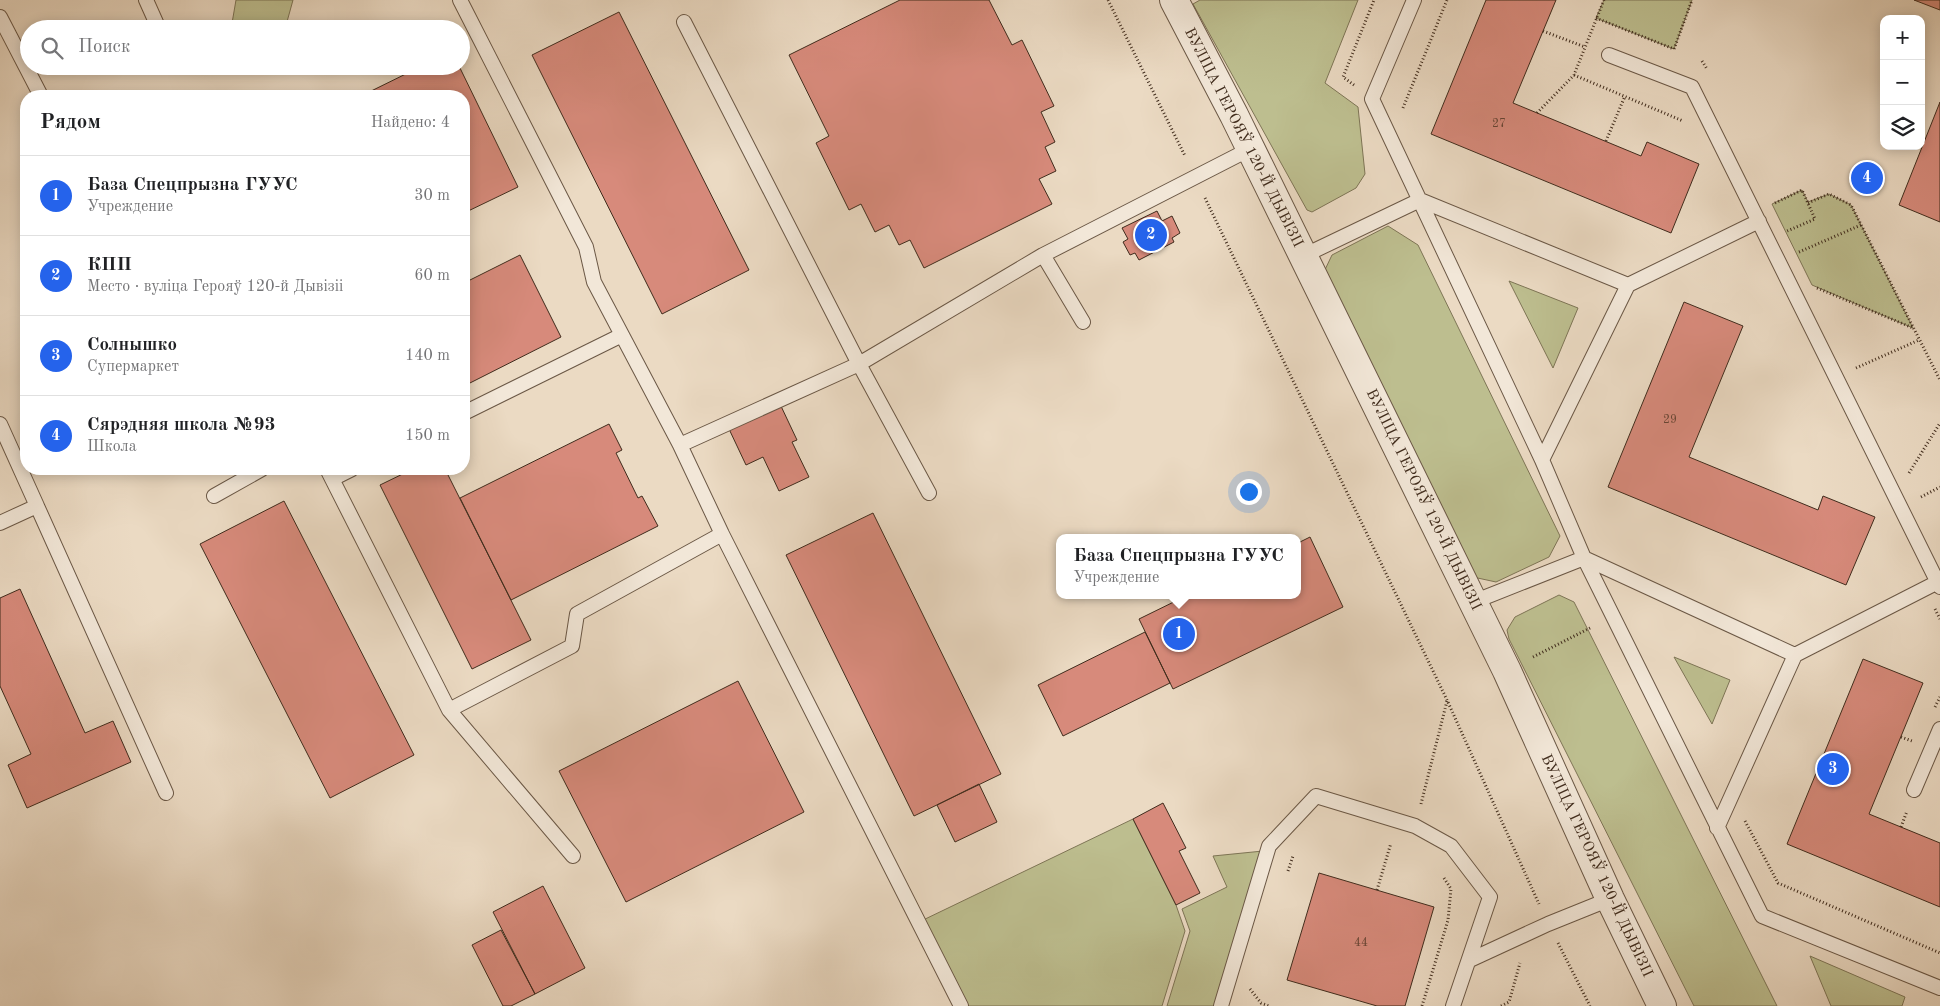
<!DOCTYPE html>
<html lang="ru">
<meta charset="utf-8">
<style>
:root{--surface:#fff;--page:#f6f6f6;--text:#202124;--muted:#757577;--line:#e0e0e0;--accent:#2563eb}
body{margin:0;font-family:"Old Standard TT",serif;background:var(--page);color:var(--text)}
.controls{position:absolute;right:15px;top:15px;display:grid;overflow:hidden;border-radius:10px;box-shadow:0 2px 12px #0003}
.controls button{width:45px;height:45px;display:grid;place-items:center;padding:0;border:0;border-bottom:1px solid var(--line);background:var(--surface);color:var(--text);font:25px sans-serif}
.you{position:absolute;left:1248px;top:491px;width:18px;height:18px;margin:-12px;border:4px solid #fff;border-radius:50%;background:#1a73e8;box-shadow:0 0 0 8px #1a73e833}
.badge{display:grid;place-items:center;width:32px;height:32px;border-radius:50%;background:var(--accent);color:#fff;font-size:16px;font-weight:700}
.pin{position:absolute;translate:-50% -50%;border:2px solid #fff;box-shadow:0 1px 5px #0006}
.popup{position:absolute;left:1056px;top:534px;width:245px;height:65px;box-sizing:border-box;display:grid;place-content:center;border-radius:10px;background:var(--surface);filter:drop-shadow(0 1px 4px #0005);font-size:16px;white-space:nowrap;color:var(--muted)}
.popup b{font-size:19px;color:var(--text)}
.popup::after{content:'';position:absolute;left:50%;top:100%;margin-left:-10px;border:10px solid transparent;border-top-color:var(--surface)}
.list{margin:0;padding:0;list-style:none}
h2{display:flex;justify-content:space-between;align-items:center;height:65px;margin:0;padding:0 20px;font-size:21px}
h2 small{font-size:16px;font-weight:400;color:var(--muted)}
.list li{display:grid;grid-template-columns:32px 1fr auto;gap:15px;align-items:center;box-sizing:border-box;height:80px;padding:0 20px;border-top:1px solid var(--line)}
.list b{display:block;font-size:19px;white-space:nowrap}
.list p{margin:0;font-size:16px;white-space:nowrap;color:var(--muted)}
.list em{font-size:16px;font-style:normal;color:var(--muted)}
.icon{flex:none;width:28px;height:28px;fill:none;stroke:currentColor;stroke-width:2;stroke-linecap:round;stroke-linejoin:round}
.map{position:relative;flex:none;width:1940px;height:1006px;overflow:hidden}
.search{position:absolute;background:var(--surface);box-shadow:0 2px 12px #0003;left:20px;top:20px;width:450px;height:55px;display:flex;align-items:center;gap:12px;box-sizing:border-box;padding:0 18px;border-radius:28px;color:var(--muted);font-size:19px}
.panel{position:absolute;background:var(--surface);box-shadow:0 2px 12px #0003;left:20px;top:90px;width:450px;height:385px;border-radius:20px}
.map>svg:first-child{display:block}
</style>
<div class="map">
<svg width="1940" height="1006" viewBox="0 0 1940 1006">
<rect width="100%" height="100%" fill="#ebdac3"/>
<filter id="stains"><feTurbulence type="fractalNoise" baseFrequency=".004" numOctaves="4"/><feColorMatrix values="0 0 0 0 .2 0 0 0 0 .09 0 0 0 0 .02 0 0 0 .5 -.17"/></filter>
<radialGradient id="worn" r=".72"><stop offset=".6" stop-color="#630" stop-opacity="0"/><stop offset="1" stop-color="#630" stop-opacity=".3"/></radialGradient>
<path fill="#bdbe8f" stroke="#7e7556" d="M236,0H293L285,29H231Z
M1200,0H1358L1325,83L1358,107L1365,174L1356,188L1312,212L1307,210L1193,4Z
M1604,0H1692L1674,49L1596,18Z
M1802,190L1808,202L1829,194L1851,205L1913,328L1812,285L1772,204Z
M1388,226L1418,245L1560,536L1549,557L1496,582L1473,577L1322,276L1332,255Z
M1509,281L1578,308L1553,368Z
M1559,595L1574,602L1777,1006H1694L1509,639L1507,630L1515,617Z
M1674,657L1730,680L1712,724Z
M1133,819L1176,905L1185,931L1162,1006H961L919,922Z
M1263,851L1216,1006H1167L1190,931L1182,909L1227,887L1213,856Z
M1810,956L1905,997L1902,1006H1831Z"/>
<path fill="#d78a7b" stroke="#402c1d" d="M900,0H989L1012,45L1022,40L1054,106L1041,112L1055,142L1045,147L1056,171L1039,179L1052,204L924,268L910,240L899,245L889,225L875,232L861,204L849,210L816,143L829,136L789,55Z
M1486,0H1556L1513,103L1641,156L1647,142L1699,164L1671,233L1431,134Z
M1914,0H1940V10Z
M619,12L749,270L662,314L532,55Z
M422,66H459L518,187L464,213V96H361Z
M1940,102V222L1899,205Z
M1157,211L1162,221L1172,216L1180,233L1172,238L1174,242L1139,260L1135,253L1130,255L1123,242L1128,239L1122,228Z
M520,255L561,337L464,386V283Z
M1684,302L1743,326L1689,457L1818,510L1823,496L1875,517L1846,585L1608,487Z
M780,404L797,440L792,442L809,477L779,491L763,457L746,465L729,429Z
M609,424L622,450L616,453L638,498L642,496L658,526L511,600L460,498Z
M413,469H445L531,640L472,669L380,485Z
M284,501L414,755L330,798L200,544Z
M873,513L1001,774L914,816L786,555Z
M1310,537L1343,607L1173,689L1139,619L1188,595H1298V543Z
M20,589L85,733L113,721L131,762L27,808L8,765L31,754L0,686V598Z
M1145,632L1170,683L1063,736L1038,685Z
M1863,659L1923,683L1869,814L1940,843V907L1787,844Z
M738,681L804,812L626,902L559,771Z
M979,784L997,822L955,842L937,805Z
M1163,803L1186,848L1179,851L1200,893L1176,905L1133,819Z
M1319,873L1434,907L1405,1006H1377L1287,980Z
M543,886L585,968L535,994L493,912Z
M501,930L535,994L511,1006H503L472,945Z"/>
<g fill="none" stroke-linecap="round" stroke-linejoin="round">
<defs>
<path id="service" d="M146,0L159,29
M460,0L586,247L594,282L680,445L722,534L961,1006
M1414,0L1372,99L1542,460L1584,558L1762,916L1940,988
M0,17L41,96
M684,22L859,364L929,493
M1609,55L1692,87L1940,587
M1043,255L1083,322
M1303,256L1420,200L1628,285
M464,413L622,335
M0,424L37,506
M680,445L859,364L1043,255L1250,149
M1542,460L1628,285L1759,221
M327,469L449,710L573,856
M332,479L352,469
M214,496L262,469
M0,523L37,506L166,793
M1473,602L1584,558L1795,655L1938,582
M449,710L572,646L577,614L722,534
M1914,790L1940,729
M1717,828L1795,655
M1470,960L1548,924L1610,899
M1221,1006L1269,846L1316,796L1415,826L1451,846L1490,897L1453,1006"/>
<path id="tertiary" d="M1174,0L1234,115L1507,671L1610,899L1662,1006"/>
</defs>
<use href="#service" stroke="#6b5846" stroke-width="16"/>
<use href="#tertiary" stroke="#6b5846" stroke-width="30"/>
<path stroke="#402c1d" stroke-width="3" stroke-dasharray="1 2.5" stroke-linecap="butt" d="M1108,0L1185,156
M1596,18L1674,49L1692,0
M1543,31L1585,47
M1702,61L1707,69
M1574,75L1683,121
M1354,85L1343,77L1374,0
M1403,108L1447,0
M1537,113L1574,75L1604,0
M1606,141L1625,96
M1205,198L1447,700L1539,904
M1775,203L1802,190L1815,219L1787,231
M1808,203L1829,194L1851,205L1940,380
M1799,252L1861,225
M1817,288L1913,328
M1856,368L1919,340
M1909,473L1940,423
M1921,497L1940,487
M1935,609L1940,619
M1533,657L1592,627
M1935,707L1940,697
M1901,737L1912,741
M1421,804L1447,701
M1745,821L1778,883L1940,953
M1901,827L1907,811
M1288,871L1293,856
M1377,890L1391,843
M1558,943L1590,1006
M1250,989L1261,1003L1269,1006
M1422,1006L1448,920L1451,889L1444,878
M1501,1006L1509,1002L1520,963"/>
<use href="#service" stroke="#f2e7d8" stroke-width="14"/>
<use href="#tertiary" stroke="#f2e7d8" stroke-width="28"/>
</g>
<g text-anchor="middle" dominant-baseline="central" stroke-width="4" stroke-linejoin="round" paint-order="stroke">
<g font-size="12" fill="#664434">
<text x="1499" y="124">27</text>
<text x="1670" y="420">29</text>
<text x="1361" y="943">44</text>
</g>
<g font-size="15" fill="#402c1d" stroke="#f2e7d8">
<text transform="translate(1243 138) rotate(63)">ВУЛІЦА ГЕРОЯЎ 120-Й ДЫВІЗІІ</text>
<text transform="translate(1423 500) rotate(64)">ВУЛІЦА ГЕРОЯЎ 120-Й ДЫВІЗІІ</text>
<text transform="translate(1596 866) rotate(65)">ВУЛІЦА ГЕРОЯЎ 120-Й ДЫВІЗІІ</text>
</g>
</g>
<rect width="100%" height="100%" filter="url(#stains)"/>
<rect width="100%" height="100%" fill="url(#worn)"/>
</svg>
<div class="controls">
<button>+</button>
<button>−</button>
<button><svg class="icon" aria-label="layers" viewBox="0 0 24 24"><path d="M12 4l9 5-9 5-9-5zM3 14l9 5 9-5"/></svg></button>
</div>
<div class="you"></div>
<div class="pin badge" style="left:1179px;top:634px">1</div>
<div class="popup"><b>База Спецпрызна ГУУС</b>Учреждение</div>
<div class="pin badge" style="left:1151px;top:235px">2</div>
<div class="pin badge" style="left:1833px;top:769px">3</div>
<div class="pin badge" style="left:1867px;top:178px">4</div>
<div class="search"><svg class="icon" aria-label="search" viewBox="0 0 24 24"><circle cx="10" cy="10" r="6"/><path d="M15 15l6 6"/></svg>Поиск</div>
<section class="panel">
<h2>Рядом<small>Найдено: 4</small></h2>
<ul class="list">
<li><span class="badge">1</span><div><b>База Спецпрызна ГУУС</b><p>Учреждение</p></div><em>30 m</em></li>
<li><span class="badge">2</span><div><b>КПП</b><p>Место · вуліца Герояў 120-й Дывізіі</p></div><em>60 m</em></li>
<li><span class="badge">3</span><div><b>Солнышко</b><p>Супермаркет</p></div><em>140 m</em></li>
<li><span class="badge">4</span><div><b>Сярэдняя школа №93</b><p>Школа</p></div><em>150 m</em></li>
</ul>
</section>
</div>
